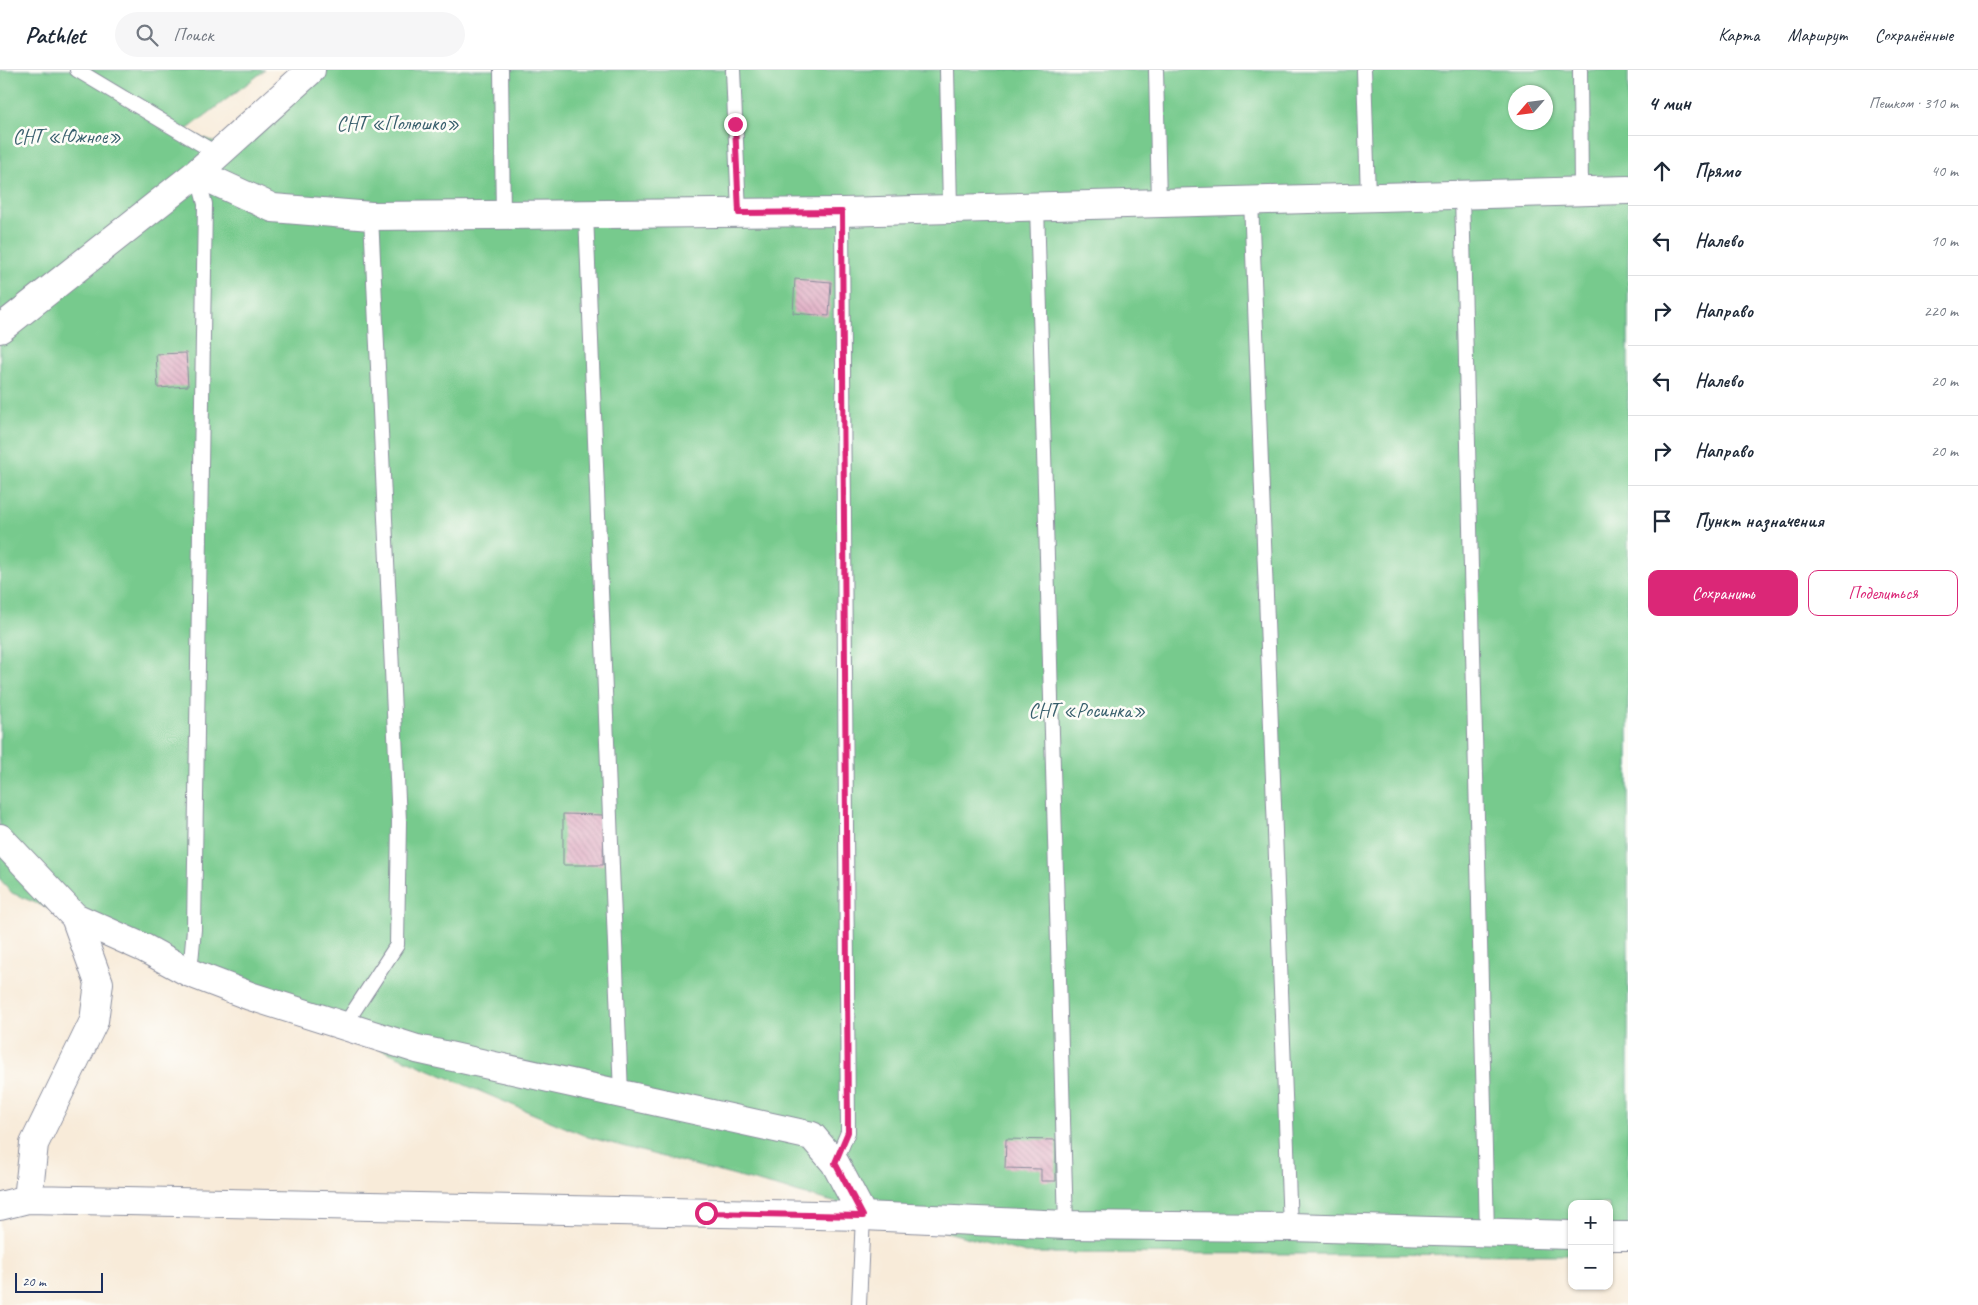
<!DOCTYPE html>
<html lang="ru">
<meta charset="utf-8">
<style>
:root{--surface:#fff;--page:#f6f6f7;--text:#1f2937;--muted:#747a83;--line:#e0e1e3;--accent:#db2777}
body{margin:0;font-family:Caveat,sans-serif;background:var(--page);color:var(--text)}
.controls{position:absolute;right:15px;bottom:15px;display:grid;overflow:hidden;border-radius:10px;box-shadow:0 1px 4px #0004}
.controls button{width:45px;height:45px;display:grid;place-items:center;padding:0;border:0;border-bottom:1px solid var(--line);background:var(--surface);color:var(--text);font:25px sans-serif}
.compass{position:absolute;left:1508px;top:15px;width:45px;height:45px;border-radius:50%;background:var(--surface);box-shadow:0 1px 4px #0004;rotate:242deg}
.scale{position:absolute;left:15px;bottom:12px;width:88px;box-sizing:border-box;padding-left:5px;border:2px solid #1b2f5e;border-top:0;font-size:14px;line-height:18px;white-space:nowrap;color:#1b2f5e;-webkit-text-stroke:4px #fdfcf7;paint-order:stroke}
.stop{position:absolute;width:15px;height:15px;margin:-11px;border:4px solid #db2777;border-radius:50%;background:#fff}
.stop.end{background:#db2777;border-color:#fff;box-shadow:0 1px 5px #0008}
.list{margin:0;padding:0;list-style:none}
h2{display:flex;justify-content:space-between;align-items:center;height:65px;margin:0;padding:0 20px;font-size:21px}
h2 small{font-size:16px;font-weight:400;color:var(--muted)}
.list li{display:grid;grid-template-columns:32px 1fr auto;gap:15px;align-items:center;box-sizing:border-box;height:70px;padding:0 20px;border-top:1px solid var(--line)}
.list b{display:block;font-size:19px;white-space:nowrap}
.list em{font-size:16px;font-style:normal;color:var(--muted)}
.actions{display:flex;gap:10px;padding:15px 20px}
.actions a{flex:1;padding:11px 0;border:1px solid var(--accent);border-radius:10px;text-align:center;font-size:18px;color:var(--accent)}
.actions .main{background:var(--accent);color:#fff}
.icon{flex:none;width:28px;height:28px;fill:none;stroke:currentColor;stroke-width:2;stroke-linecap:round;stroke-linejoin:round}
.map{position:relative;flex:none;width:1628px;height:1235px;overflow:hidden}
header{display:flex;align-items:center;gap:30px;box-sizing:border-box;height:70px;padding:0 25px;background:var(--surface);border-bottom:1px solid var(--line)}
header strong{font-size:24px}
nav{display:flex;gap:28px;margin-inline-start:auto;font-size:18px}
.search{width:350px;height:45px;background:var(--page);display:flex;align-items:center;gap:12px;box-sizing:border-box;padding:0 18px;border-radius:28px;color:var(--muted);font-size:19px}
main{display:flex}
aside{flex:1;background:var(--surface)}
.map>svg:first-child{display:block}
</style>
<header>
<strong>Pathlet</strong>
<div class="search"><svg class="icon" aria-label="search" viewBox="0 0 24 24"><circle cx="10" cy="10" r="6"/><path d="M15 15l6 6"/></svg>Поиск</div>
<nav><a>Карта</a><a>Маршрут</a><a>Сохранённые</a></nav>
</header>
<main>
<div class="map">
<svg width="1628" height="1235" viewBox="0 0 1628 1235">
<defs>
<pattern id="building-back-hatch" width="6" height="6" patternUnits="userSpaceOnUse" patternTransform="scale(1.25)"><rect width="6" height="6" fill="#e0acc3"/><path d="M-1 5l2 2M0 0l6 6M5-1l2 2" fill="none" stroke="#b58ca2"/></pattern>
</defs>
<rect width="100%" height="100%" fill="#fdfcf7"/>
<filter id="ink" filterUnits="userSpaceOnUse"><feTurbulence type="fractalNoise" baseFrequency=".02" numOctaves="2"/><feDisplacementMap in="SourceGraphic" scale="10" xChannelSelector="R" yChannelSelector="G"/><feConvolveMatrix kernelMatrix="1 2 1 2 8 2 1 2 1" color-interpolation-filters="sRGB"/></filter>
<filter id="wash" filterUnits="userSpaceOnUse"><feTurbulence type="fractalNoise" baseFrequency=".0096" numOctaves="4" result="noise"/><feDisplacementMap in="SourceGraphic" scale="20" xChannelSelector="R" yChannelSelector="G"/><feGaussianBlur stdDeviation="1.12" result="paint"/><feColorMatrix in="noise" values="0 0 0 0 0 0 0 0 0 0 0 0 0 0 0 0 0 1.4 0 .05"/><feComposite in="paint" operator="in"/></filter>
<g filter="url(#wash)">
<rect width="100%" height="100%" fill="#f8ebd9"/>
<path fill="#77ca8d" stroke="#497c76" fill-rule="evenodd" d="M0,0H265L185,61L227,77L321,0H1628V1185H1609V1134H1572V1185L1026,1183L588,1067L12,823L0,809ZM1516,22H1546V52H1516Z"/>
<g id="blocks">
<path fill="url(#building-back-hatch)" d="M795,209L831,212L829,246L793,243Z
M186,283L188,316L158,318L156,284Z
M563,744L604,745L603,795H563Z
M1006,1069L1056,1070V1111H1041V1099L1005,1098Z"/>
</g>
</g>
<g filter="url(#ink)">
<use href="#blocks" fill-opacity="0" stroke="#8a8d9c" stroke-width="1"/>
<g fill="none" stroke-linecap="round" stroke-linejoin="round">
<defs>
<path id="service" d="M77,0L219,85
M501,0L503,145
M733,0L739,143
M947,0L950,138
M1156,0L1159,133
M1364,0L1368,127
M1580,0L1581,121
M1462,125L1487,1163
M1251,130L1290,1157
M1037,136L1066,1155
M586,144L621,1024
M190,903L194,859L205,134L197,104
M344,956L397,875L399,751L371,146
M835,1093L848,1062L842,142
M859,1235L863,1146"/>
<path id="minor" d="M197,103L311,0
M0,259L197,103L273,138L371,146L842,142L1628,120
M0,768L75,847L99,913L94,951L34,1074L28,1129
M75,847L144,878L190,903L250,926L417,979L812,1066L835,1093L863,1146
M0,1136L28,1129L863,1146L1066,1155L1290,1157L1572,1165
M1609,1166H1628"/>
</defs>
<use href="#service" stroke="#8a8d9c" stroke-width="16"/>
<use href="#minor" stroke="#8a8d9c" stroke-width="30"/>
<use href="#service" stroke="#fff" stroke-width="14"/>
<use href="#minor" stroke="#fff" stroke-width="28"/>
</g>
</g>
<g fill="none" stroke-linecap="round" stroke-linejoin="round" filter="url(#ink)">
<path stroke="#db2777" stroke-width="6" d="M706,1143L863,1146L835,1093L848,1062L842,142L739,143L735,54"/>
</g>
<g text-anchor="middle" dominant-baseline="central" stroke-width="5" stroke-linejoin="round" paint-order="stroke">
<g font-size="20" fill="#375e6c" stroke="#fdfcf7">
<text x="398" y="53">СНТ «Полюшко»</text>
<text x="67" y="66">СНТ «Южное»</text>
<text x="1087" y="640">СНТ «Росинка»</text>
</g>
</g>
</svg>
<div class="controls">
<button>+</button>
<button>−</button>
</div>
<svg class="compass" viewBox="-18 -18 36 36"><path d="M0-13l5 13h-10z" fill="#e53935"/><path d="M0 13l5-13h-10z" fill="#747a83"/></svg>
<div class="scale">20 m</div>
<div class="stop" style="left:706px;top:1143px"></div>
<div class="stop end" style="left:735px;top:54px"></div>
</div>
<aside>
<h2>4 мин<small>Пешком · 310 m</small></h2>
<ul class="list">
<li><svg class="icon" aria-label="ahead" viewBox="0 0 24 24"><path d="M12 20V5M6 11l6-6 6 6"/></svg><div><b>Прямо</b></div><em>40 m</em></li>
<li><svg class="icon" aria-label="left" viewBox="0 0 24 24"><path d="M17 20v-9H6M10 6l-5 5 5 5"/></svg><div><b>Налево</b></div><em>10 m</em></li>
<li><svg class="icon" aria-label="right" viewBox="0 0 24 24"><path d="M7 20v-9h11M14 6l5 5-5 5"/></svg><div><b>Направо</b></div><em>220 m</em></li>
<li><svg class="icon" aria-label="left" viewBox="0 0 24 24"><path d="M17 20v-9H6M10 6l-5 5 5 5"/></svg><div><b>Налево</b></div><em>20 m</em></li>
<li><svg class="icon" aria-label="right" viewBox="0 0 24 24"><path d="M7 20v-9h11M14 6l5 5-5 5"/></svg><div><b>Направо</b></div><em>20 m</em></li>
<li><svg class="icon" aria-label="arrive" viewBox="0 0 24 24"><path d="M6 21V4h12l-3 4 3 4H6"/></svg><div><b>Пункт назначения</b></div></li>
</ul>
<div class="actions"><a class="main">Сохранить</a><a>Поделиться</a></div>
</aside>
</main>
